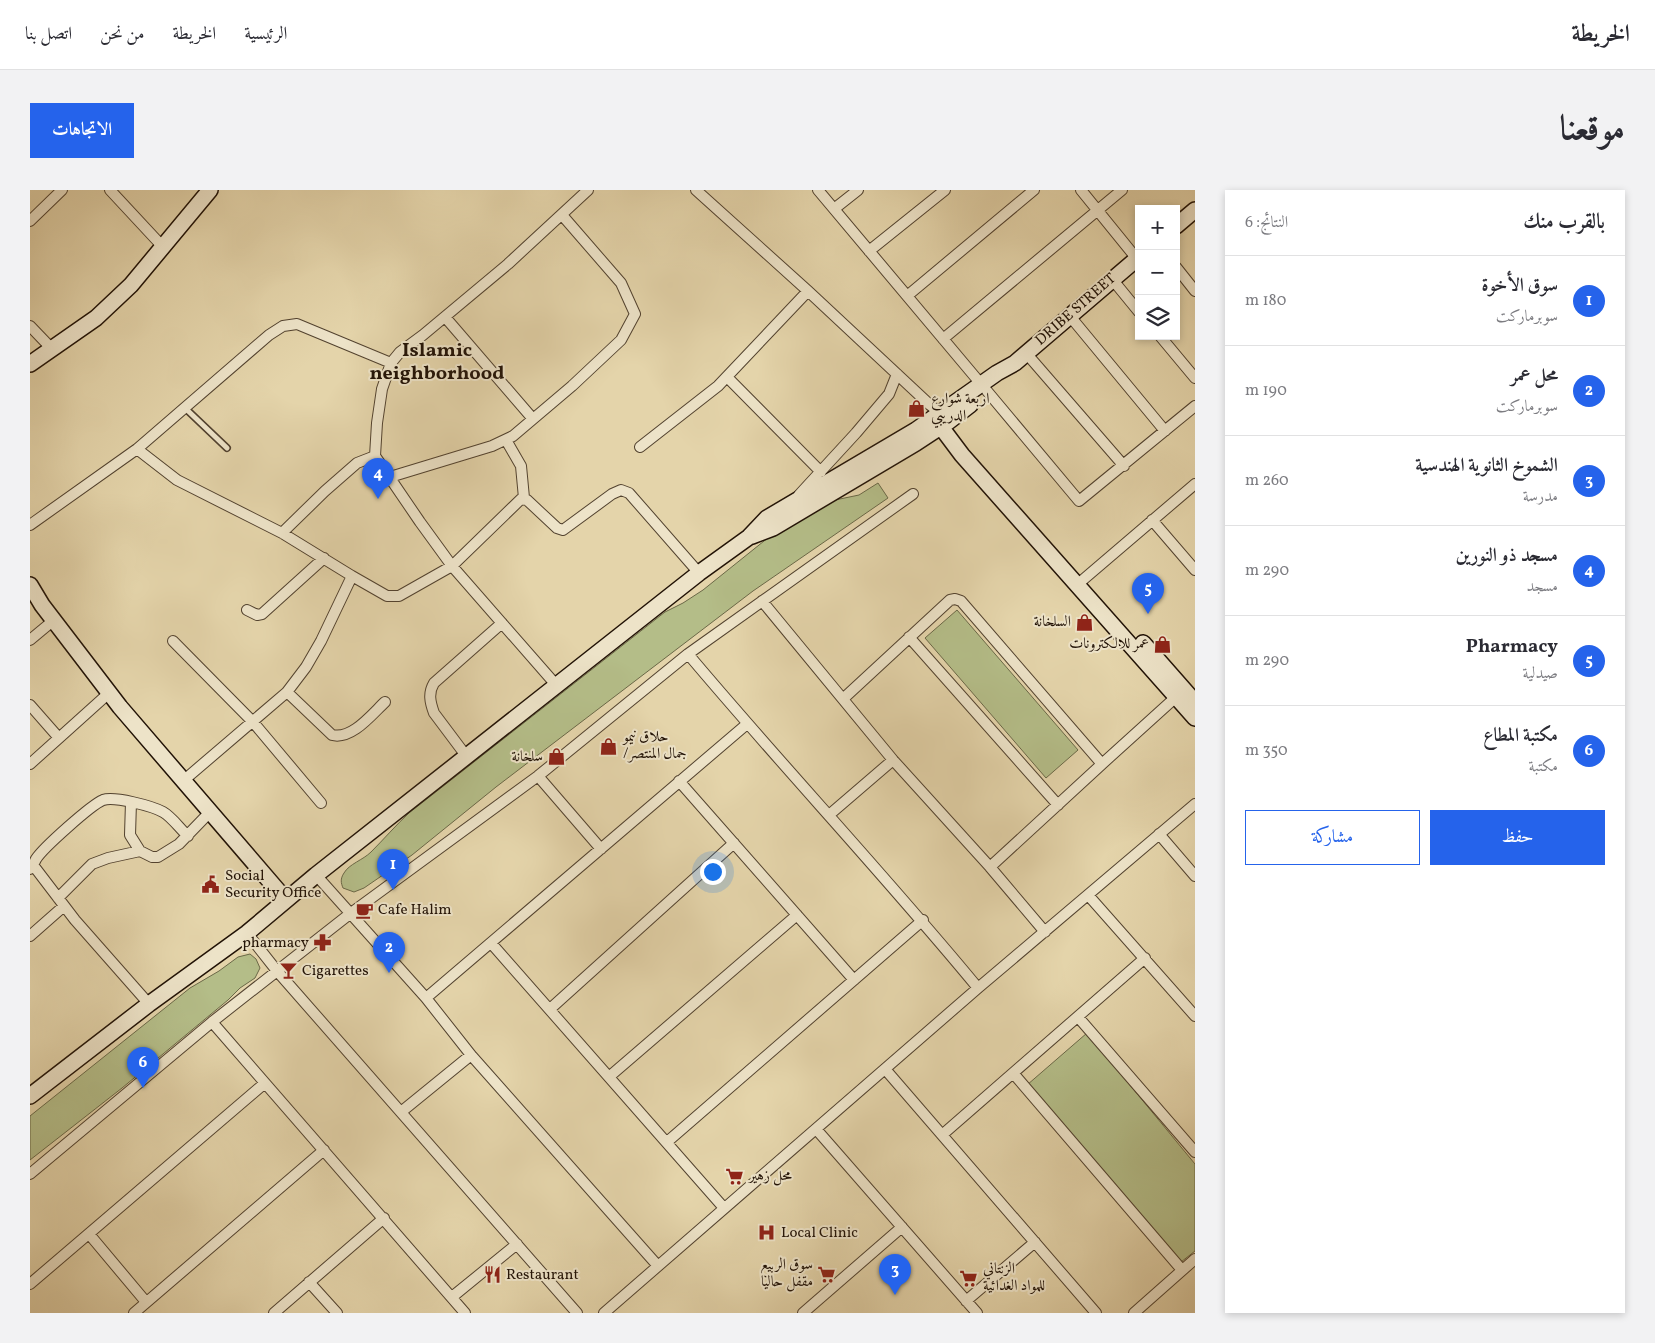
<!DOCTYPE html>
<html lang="ar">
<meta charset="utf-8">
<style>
:root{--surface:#fff;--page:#f2f2f3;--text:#2b2b33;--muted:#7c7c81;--line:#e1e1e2;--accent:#2563eb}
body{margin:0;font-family:Vollkorn,Amiri,serif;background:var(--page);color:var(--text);direction:rtl}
.controls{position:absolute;right:15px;top:15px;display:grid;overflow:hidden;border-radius:0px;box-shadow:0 2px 8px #0003}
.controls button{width:45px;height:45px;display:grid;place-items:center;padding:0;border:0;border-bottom:1px solid var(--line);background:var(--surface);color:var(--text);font:25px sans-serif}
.you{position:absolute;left:682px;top:681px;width:18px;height:18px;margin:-12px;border:4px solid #fff;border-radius:50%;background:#1a73e8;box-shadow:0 0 0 8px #1a73e833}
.badge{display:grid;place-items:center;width:32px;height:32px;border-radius:50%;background:var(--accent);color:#fff;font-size:16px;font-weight:700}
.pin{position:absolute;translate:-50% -41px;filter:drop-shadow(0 1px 2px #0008)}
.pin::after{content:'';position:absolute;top:26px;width:18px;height:15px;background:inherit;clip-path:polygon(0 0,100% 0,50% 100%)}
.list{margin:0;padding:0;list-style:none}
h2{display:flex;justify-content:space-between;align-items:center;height:65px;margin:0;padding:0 20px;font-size:21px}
h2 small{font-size:16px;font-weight:400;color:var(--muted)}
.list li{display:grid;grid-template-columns:32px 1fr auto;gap:15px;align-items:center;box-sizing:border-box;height:90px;padding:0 20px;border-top:1px solid var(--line)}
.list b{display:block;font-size:19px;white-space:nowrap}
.list p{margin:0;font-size:16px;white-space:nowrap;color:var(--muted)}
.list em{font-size:16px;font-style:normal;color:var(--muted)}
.actions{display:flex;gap:10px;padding:15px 20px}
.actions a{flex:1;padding:11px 0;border:1px solid var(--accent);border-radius:0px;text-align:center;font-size:18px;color:var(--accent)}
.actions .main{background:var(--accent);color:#fff}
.icon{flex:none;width:28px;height:28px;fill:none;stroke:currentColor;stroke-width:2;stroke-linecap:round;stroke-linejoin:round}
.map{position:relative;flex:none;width:1165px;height:1123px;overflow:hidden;direction:ltr;border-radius:0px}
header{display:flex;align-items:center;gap:30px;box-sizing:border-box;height:70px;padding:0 25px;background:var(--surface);border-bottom:1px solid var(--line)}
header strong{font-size:24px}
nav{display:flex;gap:28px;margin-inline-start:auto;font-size:18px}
.intro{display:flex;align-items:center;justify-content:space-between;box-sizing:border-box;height:120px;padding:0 30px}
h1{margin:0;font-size:35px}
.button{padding:12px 22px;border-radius:0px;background:var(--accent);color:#fff;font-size:18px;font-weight:700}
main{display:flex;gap:30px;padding:0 30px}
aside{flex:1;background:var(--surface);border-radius:0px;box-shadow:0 2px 8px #0003}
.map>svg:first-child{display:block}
</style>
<header>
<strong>الخريطة</strong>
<nav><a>الرئيسية</a><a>الخريطة</a><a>من نحن</a><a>اتصل بنا</a></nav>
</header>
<div class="intro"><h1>موقعنا</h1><a class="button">الاتجاهات</a></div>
<main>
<aside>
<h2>بالقرب منك<small>النتائج: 6</small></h2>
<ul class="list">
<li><span class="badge">1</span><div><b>سوق الأخوة</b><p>سوبرماركت</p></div><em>180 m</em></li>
<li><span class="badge">2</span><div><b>محل عمر</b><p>سوبرماركت</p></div><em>190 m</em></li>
<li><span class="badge">3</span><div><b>الشموخ الثانوية الهندسية</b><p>مدرسة</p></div><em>260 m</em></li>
<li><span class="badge">4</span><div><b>مسجد ذو النورين</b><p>مسجد</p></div><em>290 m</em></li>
<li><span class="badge">5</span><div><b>Pharmacy</b><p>صيدلية</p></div><em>290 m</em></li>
<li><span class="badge">6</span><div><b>مكتبة المطاع</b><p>مكتبة</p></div><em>350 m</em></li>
</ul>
<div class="actions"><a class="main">حفظ</a><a>مشاركة</a></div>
</aside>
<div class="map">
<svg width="1165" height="1123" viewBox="0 0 1165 1123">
<rect width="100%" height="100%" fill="#e4d4aa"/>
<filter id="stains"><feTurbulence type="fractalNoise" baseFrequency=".004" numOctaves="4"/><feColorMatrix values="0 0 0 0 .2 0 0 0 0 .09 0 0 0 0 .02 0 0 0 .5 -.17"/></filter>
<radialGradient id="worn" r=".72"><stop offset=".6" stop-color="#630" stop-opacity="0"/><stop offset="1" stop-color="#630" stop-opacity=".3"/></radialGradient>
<path fill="#b4bd88" stroke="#6a6847" d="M848,293L858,308L723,401L466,597L382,665L334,698L324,702L313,698C311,693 310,689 314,683C319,674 333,670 341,662C354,649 366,635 379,623L635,422L653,413L673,400L739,347L805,310L829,305Z
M927,420L1048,560L1016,588L895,448Z
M220,764L226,769L230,778L225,788L210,798L198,810L92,898L0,970V926L160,798L189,781L208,767Z
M1057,843L1165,974V1061L1151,1072L997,895Z"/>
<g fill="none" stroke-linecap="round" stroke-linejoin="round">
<defs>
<path id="lane" d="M155,218L197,258"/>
<path id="street" d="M80,0L133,57
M666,0L778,101L900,215L911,224
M788,0L951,194
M1051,0L1107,69
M804,19L828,0
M0,31L32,0
M839,61L915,0
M1146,77L1165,101
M1082,89L1109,122
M877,106L1004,0
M1039,125L1135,241
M415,127L503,229
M0,136L23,160
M1130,146L1165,188
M913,149L1092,0
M996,163L1094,276
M697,187L791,282
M957,201L1049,311L1165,216
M476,250L491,276L494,308
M610,257L688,196L778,101
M107,259L147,290L252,343L322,386L357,406H369L422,376L491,309L497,310L527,338L533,340L582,304L591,300L599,303L669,383
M360,287L462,256L483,246L542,196L591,150L605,124L591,93L532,25
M769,305L826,243L859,204L867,184
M1122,330L1165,380
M0,335L107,259L239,145L253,136L267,134L361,173
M252,343L295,301L327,273L345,266
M1048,394L1165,294
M732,411L863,570L960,677L1015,742
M217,420L227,425L232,424L294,368
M879,447L1028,615
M0,450L24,430
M143,451L223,532L291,613
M658,464C753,577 854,684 948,798
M527,496L422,376L390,332L345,266L347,233L352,199L361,173L370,162L393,145L478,74L558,0
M257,502L302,545C322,550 342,524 355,512
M814,508L920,410L925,409L931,411L1072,574L960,677
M0,515L29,548L79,503
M437,567L404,523C400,512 398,503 404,493L472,433
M0,574L29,548
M1072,574L1146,507
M508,586L571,659
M153,591L257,502L276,477L291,451L322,386
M649,591L824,790
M101,612L100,645L110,661L122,667H128L149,654L180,622
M799,625L863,570
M1129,644L1165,686
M3,675L45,730L119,814
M0,679C3,676 4,673 6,669C13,658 61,615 73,610C84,606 122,616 133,622C142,627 150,639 158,646
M286,685L396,808L441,865L628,1076
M1058,705L1165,826
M28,708L62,674L78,668L110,661
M217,743L247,781L547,1123
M0,746L34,716
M461,753L694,1018
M396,808L717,534
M520,819L704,653
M1048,827L1165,962
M182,832L435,1123
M855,879L1066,1123
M983,883L1152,1080
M580,886L767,725
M371,922L441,865
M786,939L947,1123
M912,945L1115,768
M637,952L893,730
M0,984L182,832L321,723L508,586L658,464L883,304
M59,1044L116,1112
M279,1092L307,1123
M0,1094L235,893
M422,1107L487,1054
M936,1111L1005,1052
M104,1123L294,960
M244,1123L354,1028
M574,1123L948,798L1165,614
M773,1123L872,1037
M1104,1123L1165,1069"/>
<path id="secondary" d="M1146,36L1165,20
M0,174L66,128L101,95L180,0
M905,229L932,265L1165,528
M722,346L743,338L886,253L918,232L940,215
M0,395L12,415L90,517L256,710
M1113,453L1165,512
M0,906L119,814L217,743L286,685L669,383L719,347L737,328L886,240L967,183L985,173L1109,67"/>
</defs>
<use href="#lane" stroke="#52422f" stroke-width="8"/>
<use href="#street" stroke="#52422f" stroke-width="12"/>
<use href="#secondary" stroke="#211206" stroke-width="18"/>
<use href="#lane" stroke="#ede3c8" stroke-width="5"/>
<use href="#street" stroke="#ede3c8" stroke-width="10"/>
<use href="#secondary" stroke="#ede3c8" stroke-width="15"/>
</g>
<defs>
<symbol id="shop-bare" viewBox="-9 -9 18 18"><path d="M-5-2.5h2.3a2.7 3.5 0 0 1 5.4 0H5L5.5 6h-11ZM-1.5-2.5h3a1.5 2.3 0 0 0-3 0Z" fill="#8f2418" stroke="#ede3c8" stroke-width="2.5" paint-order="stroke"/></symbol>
<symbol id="civic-bare" viewBox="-9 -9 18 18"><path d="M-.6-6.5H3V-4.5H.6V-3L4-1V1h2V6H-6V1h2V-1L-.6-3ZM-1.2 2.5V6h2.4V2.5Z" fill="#8f2418" stroke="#ede3c8" stroke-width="2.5" paint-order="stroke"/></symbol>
<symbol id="cafe-bare" viewBox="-9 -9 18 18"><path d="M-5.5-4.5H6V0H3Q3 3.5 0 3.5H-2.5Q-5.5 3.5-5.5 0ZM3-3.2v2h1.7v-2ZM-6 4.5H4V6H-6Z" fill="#8f2418" stroke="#ede3c8" stroke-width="2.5" paint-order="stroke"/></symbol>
<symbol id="pharmacy-bare" viewBox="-9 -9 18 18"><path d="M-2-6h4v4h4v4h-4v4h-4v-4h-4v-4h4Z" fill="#8f2418" stroke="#ede3c8" stroke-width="2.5" paint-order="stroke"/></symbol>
<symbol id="bar-bare" viewBox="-9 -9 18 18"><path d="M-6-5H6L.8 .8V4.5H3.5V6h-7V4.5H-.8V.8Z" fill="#8f2418" stroke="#ede3c8" stroke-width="2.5" paint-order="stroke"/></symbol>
<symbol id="supermarket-bare" viewBox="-9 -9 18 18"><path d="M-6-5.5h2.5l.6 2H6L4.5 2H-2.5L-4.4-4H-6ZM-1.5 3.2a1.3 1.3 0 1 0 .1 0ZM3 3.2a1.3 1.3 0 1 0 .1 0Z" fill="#8f2418" stroke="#ede3c8" stroke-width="2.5" paint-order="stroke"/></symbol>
<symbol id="hospital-bare" viewBox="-9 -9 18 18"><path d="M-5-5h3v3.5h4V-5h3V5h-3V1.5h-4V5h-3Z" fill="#8f2418" stroke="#ede3c8" stroke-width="2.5" paint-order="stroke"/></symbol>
<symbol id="restaurant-bare" viewBox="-9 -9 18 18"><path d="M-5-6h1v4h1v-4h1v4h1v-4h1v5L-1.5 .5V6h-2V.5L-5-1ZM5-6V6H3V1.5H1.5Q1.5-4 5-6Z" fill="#8f2418" stroke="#ede3c8" stroke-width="2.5" paint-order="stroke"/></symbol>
</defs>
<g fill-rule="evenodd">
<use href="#shop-bare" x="874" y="206" width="25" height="25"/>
<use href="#shop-bare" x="1042" y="420" width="25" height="25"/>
<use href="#shop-bare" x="1120" y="442" width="25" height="25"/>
<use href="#shop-bare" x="566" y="544" width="25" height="25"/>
<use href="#shop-bare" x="514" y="554" width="25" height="25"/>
<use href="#civic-bare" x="168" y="682" width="25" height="25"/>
<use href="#cafe-bare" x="322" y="708" width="25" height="25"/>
<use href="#pharmacy-bare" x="280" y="740" width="25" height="25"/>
<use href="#bar-bare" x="246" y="768" width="25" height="25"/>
<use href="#supermarket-bare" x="692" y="974" width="25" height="25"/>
<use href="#hospital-bare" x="724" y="1030" width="25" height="25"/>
<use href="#supermarket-bare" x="784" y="1072" width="25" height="25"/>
<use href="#restaurant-bare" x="450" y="1072" width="25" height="25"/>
<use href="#supermarket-bare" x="926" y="1076" width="25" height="25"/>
</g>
<g text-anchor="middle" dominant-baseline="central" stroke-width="4" stroke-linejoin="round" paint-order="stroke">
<g font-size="15" fill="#211206" stroke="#ede3c8">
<text transform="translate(1046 120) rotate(-41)">DRIBE STREET</text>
</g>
<g font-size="15" fill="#211206" stroke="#ede3c8" text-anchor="start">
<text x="901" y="209">اربعة شوارع<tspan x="901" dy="17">الدريبي</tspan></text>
<text x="1041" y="432" text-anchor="end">السلخانة</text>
<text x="1119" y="454" text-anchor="end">عمر للالكترونات</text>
<text x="593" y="547">حلاق نيمو<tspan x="593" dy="17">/جمال المنتصر</tspan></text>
<text x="513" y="567" text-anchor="end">سلخانة</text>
<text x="195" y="686">Social<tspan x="195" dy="17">Security Office</tspan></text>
<text x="348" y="720">Cafe Halim</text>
<text x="279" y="753" text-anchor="end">pharmacy</text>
<text x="272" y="781">Cigarettes</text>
<text x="719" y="986">محل زهير</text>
<text x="751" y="1043">Local Clinic</text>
<text x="783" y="1075" text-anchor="end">سوق الربيع<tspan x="783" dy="17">مقفل حاليا</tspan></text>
<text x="953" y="1079">الزنتاني<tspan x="953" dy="17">للمواد الغدائية</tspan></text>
<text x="476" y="1085">Restaurant</text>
</g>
<g font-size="20" font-weight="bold" fill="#211206" stroke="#ede3c8">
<text x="407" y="161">Islamic<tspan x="407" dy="23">neighborhood</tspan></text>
</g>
</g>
<rect width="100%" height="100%" filter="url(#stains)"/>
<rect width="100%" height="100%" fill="url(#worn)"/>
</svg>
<div class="controls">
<button>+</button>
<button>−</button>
<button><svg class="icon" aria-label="layers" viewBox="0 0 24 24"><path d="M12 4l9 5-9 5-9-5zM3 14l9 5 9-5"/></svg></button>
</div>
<div class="you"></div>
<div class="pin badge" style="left:363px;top:700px">1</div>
<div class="pin badge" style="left:359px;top:783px">2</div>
<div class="pin badge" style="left:865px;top:1105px">3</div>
<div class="pin badge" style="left:348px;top:309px">4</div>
<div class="pin badge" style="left:1118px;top:424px">5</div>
<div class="pin badge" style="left:113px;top:898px">6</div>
</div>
</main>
